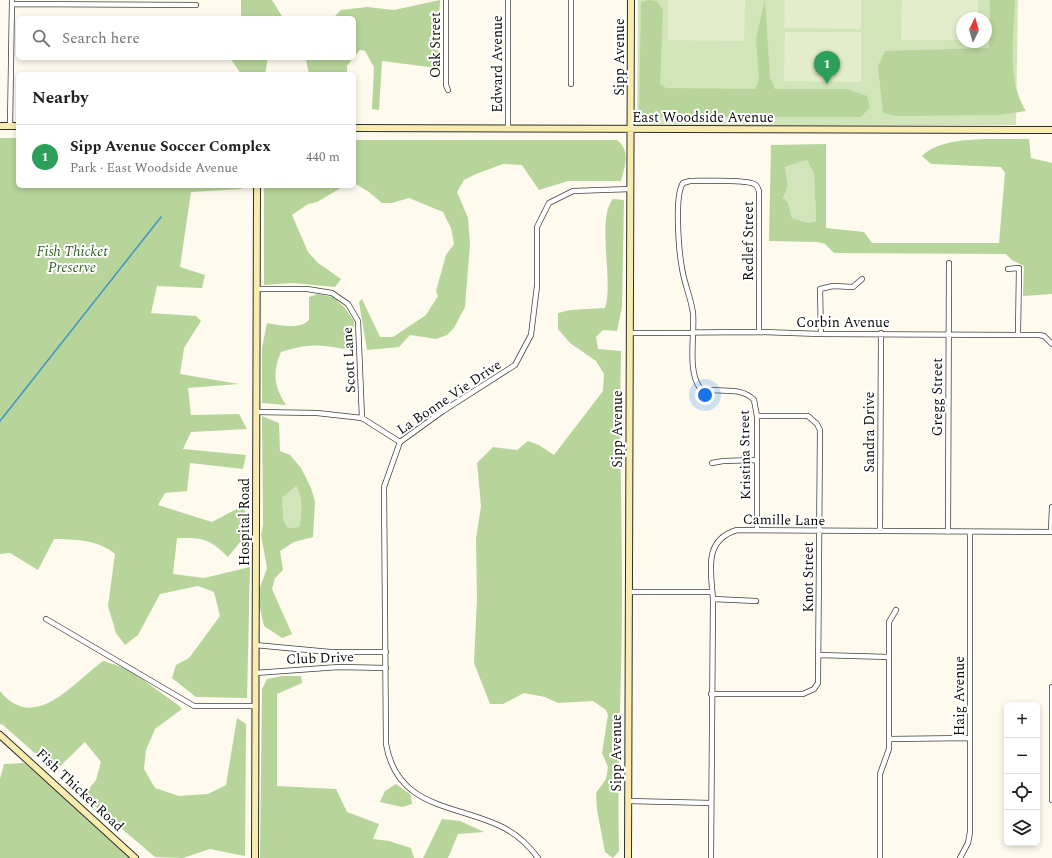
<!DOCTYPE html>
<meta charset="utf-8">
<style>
:root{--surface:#fff;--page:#f2f2f2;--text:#202124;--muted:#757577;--line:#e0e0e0;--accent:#1a73e8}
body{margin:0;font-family:Spectral,serif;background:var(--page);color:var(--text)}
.controls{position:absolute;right:12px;bottom:12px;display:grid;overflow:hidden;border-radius:6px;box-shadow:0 2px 6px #0003}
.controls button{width:36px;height:36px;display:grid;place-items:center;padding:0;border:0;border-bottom:1px solid var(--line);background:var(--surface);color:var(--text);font:20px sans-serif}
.compass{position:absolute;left:956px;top:12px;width:36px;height:36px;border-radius:50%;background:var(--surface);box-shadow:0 2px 6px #0003;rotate:5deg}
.you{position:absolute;left:705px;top:395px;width:14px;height:14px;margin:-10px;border:3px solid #fff;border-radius:50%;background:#1a73e8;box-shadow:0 0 0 6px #1a73e833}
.badge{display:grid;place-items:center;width:26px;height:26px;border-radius:50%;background:var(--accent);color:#fff;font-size:13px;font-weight:700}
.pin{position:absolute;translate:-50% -33px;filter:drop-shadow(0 1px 2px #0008)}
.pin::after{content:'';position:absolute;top:21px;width:14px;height:12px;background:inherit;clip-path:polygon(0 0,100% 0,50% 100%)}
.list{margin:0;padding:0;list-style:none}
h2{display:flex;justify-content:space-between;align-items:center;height:52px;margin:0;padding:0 16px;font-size:17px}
h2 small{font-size:13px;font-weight:400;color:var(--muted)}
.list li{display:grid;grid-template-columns:26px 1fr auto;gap:12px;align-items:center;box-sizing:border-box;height:64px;padding:0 16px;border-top:1px solid var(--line)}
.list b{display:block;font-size:15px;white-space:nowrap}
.list p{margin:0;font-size:13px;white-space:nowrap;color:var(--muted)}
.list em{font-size:13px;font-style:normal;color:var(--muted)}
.icon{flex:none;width:22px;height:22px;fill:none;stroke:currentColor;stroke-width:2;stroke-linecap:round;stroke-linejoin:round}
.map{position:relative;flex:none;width:1052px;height:858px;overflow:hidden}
.search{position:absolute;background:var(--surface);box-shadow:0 2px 6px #0003;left:16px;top:16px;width:340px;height:44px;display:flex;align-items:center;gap:10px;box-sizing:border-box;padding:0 14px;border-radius:6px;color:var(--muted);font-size:15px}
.panel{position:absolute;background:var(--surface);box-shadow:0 2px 6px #0003;left:16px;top:72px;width:340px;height:116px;border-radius:6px}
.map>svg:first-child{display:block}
</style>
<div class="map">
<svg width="1052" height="858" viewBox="0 0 1052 858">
<rect width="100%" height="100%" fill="#fefaee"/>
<path fill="#d2e5ba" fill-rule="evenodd" d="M638,0H1018L1016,125L637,126ZM962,18H986V42H962Z
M807,160L814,174L816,221L809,223L792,218L788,202L783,198L788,186L785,167Z
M296,486C303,497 302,515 299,527L287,528L284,522L282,498Z"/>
<path fill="#b7d49b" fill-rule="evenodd" d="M241,0H272L283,18H241Z
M440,0L437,68L382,61L379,110L372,109L374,67L365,51L360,50L354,57V18H333L341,10L367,7L394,10Z
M649,0L657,1L663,10L660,84L666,88L755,89L759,80L756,38L765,0L770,78L775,89H847L867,96L870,107L861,117H649L639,109L641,2Z
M990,0H1015C1014,36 1006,80 1026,111L998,115L897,116L883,113L878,66L885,51L989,48Z
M230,58H268L265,74H241Z
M302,58H353L347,66V74H309L306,60Z
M0,138H18V186H244L241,189L191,192L180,267L205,275L202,288L157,286L151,313L196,316L201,321L184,348L180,374L239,384L188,388L191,415L239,414L247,429L191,432L183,449L246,455L243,469L190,463L187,491L165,493L158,505L212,522L244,505L249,531L228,557C209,538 203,538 177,538L173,574L204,578L250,567L247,698L196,697L172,678L176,665L189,658L220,616L214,592L198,586L160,594L138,635L125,645L116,633L108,606L115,554C99,540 74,539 54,539L38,570L10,553L0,554Z
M1029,139L1031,158L1052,163V294L1023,296L1024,266L1012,260L1006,254L834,253L825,244L818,242L769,241L771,145L826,144V228L864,232L872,243H999L1005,173L1001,167L931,164L922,156C943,134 1000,140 1029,139ZM807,160L814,174L816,221L809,223L792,218L788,202L783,198L788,186L785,167Z
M354,140H617C631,151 625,166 621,181H568L539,190L522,165L503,164L476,174L464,180L457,192L468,218L470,244L465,307L454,328L447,335L436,339L410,335L399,347L367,350L359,302L362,299L380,337H393L426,315L438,296L436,291L446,255L454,244L451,228L443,212L409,198L392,203H382L369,192L354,183Z
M264,186H344L317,202L308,204L292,215L308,252L318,263L341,279L335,287L293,283L264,285Z
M613,199L624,200L622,307L617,331L603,330L596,337L598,349L621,351C619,433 622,515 622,597C622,682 617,766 619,851L613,858L605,852L597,810L596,793L606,779L608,767L602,753L608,715L606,710L593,701L558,703L545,697L524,693L503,704H490L474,663L477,600L476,539L481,506L477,463L493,447L517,450L528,441L539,445L554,455L603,391L604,374L596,361L570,343L558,329V313L570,310L605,308C614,281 596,219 613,199Z
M318,294L333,297L344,307L354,321L352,342L344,349C318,344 307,344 281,352C272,372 274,387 286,405L262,403V348L267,323C279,325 300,330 309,320V297Z
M262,416L279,423L280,451L290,455L301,468L311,488L315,502L313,537L294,542L280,551L283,570L275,578L272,589L292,634L282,638L264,626L257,596L267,568L261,535L263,525ZM296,486C303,497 302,515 299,527L288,528L284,522L282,498Z
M103,661L128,669L178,705L182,709L155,729L146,750L144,769L155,788L179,796L208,794L226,785L237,718L246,724L245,856L210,849L183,858L155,857L83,796L96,780L101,762L85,742L55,771L3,725L0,724V691C34,734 73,683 103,661Z
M282,676H301L302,683L277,694V786L336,789L347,812L379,824L373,839L389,841L411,848L414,858H260L262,689L267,679Z
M24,763L52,786L130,858H0V779L4,764Z
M396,784L411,795L412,804L402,807L380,802L385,791Z
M442,819L460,821L484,832L458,834L448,858H423Z"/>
<path fill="#e3edcb" d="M668,0H745L744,41L668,40Z
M785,0H861V29L784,28Z
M902,0H978V18H962V40H901Z
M785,32H861V82L784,81Z"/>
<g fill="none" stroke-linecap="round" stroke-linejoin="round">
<path stroke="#4395c2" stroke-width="1.5" d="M0,421L161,217"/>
<defs>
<path id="street" d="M446,0V85L448,90
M12,4L196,5
M571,84V0
M10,126L12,0
M508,128V0
M1008,269L1019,268L1018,334
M256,289H307L332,293L348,304L358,321L362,418
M630,333L759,332L821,334L1039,335L1044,336L1052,344
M821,334L820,289L833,286L853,287L862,279
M256,412L317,413L362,418L400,442
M712,463L723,461L756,460
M757,529V416L754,400C740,385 718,394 700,388C687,371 695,334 693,313C691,298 684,283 682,268C679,252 674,196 683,183L690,181C702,181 746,179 754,184C757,185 758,188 759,191V332
M880,531L881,333
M948,532L949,263
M1051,532L1052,507
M629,592H712
M713,599L756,601
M46,619L194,706H255
M255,645L330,652H386
M819,655L889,657
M255,673L339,667L386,668
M1052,687V800
M711,694H803L814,689L818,683L820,430L817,424L808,416H757
M889,739L970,738
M628,801L711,803
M538,858C528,844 514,832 498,825C451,804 397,807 386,744L384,487L400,442L443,411L515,365L531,335L537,286V227L549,203L573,191L631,189
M711,858L713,599C711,571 703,540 737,530L1052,532
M880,858V774L889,749V622L896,610
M960,858L968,843L970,832V532"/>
<path id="secondary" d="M0,126H18
M354,128L1052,130
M0,735L135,858
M255,858L257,186
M628,858L631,0"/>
</defs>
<use href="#street" stroke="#404040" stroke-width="6"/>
<use href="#secondary" stroke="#2f2f2f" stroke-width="8"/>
<use href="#street" stroke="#fff" stroke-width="4.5"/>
<use href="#secondary" stroke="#f8edae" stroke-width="6"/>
</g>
<g text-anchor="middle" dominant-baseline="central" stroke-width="4" stroke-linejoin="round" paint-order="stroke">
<g font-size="14" fill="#0d0d0d" stroke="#fff">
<text transform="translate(435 45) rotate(-90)">Oak Street</text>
<text transform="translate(619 57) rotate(-90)">Sipp Avenue</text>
<text transform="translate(497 64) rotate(-90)">Edward Avenue</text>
<text x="703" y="117">East Woodside Avenue</text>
<text transform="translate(748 241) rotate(-90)">Redlef Street</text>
<text x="843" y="322">Corbin Avenue</text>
<text transform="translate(349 360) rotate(-93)">Scott Lane</text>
<text transform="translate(449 397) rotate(-34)">La Bonne Vie Drive</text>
<text transform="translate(937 397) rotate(-90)">Gregg Street</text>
<text transform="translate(617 429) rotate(-90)">Sipp Avenue</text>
<text transform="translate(869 432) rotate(-90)">Sandra Drive</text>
<text transform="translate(745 455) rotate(-91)">Kristina Street</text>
<text transform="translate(784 520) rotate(1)">Camille Lane</text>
<text transform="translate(244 522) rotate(-90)">Hospital Road</text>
<text transform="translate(808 577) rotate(-90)">Knot Street</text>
<text transform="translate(320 658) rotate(-2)">Club Drive</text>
<text transform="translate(959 696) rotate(-90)">Haig Avenue</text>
<text transform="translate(616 753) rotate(-90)">Sipp Avenue</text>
<text transform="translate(80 790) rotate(43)">Fish Thicket Road</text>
</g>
<g font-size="14" font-style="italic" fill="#315f22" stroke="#fff">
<text x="72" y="251">Fish Thicket<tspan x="72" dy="16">Preserve</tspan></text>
</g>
</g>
</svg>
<div class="controls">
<button>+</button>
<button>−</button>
<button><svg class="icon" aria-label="locate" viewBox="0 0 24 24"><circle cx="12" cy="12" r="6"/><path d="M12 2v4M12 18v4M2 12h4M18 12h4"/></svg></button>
<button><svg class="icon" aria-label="layers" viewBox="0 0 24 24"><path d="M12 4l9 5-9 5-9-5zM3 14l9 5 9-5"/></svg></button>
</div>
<svg class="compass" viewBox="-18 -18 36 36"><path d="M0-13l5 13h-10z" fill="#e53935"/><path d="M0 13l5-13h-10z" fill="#757577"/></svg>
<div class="you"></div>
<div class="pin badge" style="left:827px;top:84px;background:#2e9e5b">1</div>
<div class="search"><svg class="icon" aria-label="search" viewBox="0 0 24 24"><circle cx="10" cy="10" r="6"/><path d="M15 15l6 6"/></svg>Search here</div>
<section class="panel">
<h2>Nearby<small></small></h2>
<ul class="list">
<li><span class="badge" style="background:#2e9e5b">1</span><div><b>Sipp Avenue Soccer Complex</b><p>Park · East Woodside Avenue</p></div><em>440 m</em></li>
</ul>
</section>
</div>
